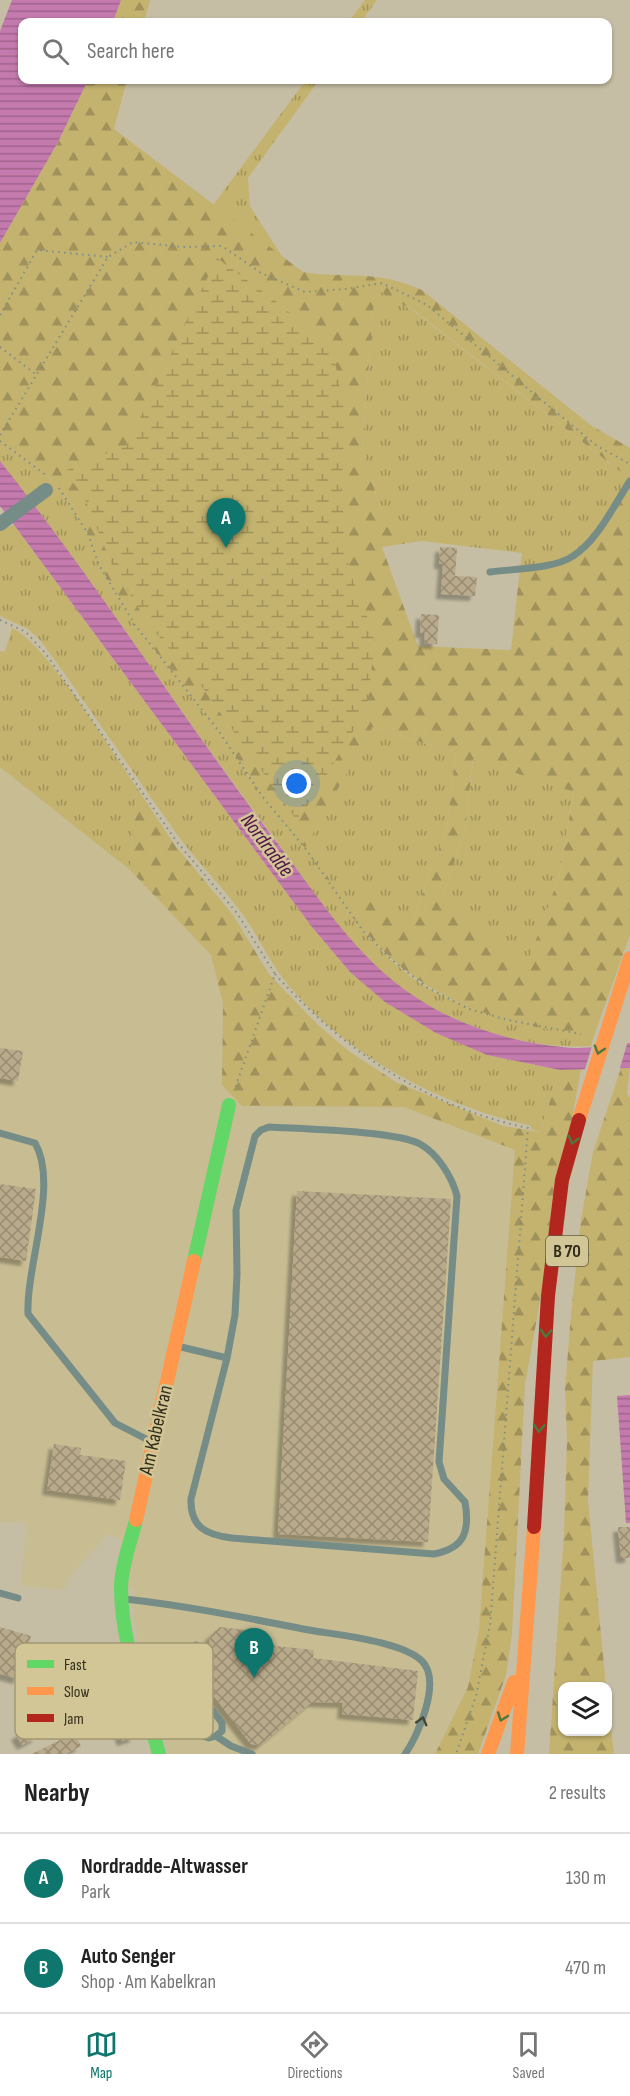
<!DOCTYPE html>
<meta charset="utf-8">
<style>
:root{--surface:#fff;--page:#f6f6f6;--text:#222;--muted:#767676;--line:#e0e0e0;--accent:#0f766e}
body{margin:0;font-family:"Sofia Sans Condensed",sans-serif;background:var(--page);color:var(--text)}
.controls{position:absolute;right:18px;bottom:18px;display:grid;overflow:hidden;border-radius:12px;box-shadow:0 2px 4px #0004}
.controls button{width:54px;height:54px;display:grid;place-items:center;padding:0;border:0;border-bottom:2px solid var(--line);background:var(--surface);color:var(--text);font:30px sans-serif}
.you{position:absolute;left:297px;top:784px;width:21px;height:21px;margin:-15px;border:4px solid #fff;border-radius:50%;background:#1a73e8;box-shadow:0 0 0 9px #1a73e833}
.badge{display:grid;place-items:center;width:39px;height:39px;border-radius:50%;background:var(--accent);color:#fff;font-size:20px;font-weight:700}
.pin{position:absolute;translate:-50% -50px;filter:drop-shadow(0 2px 3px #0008)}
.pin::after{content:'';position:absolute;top:32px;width:21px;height:18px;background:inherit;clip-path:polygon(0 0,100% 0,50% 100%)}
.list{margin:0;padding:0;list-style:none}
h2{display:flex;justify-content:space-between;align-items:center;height:78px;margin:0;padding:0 24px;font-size:26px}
h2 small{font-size:20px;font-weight:400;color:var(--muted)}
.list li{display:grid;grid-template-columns:39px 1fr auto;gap:18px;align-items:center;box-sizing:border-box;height:90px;padding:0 24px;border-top:2px solid var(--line)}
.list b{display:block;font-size:22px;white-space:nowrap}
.list p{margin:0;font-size:20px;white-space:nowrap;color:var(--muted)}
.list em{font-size:20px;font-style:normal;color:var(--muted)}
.icon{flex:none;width:33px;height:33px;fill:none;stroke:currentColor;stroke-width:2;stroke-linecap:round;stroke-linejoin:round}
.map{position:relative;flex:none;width:630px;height:1754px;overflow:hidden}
.search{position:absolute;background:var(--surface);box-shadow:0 2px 4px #0004;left:18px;right:18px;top:18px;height:66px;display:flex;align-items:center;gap:15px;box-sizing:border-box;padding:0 21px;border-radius:12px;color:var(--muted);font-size:22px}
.sheet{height:258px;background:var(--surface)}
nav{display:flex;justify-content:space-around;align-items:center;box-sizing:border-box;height:84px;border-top:2px solid var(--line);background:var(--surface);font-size:16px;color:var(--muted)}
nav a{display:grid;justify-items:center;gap:3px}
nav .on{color:var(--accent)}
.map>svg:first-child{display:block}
</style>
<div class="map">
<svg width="630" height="1754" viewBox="0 0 630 1754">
<defs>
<pattern id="grass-tufts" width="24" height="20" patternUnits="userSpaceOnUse" patternTransform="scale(1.5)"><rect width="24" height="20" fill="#c4b36f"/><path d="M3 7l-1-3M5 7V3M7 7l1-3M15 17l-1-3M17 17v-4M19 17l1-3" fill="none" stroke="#a0925a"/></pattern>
<pattern id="forest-firs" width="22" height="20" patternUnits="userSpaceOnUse" patternTransform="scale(1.5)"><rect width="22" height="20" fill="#c4b36f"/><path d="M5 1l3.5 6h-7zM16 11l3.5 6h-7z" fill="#a0925a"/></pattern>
<pattern id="wetland-marsh" width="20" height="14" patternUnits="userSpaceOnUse" patternTransform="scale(1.5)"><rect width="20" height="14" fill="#c4b36f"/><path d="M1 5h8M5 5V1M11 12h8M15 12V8" fill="none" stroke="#a0925a"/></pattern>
<pattern id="water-rules" width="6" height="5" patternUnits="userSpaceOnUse" patternTransform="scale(1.5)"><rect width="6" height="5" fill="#c47aad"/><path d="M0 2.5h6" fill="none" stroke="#a0648c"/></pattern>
<pattern id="building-cross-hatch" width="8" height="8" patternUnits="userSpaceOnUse" patternTransform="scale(1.5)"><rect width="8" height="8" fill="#b9aa8b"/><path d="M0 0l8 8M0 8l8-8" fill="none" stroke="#978b71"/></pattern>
<filter id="shadow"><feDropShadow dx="-5" dy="5" stdDeviation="1.5" flood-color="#0004"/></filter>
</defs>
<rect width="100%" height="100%" fill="#c5bea4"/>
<path fill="#c7bc92" d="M0,767L130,870L211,955L223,1004L222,1085L242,1105L404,1107L515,1150L479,1630L468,1687L435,1754H169L139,1649L134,1619V1589L121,1586L124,1542L108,1534L70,1577L64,1590L21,1586L26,1523L0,1522Z"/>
<path fill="url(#grass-tufts)" d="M365,0H377L361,22H348Z
M306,80H319L248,178L250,206L283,258L213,205Z
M375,288L415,312L630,479L594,536L573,557L520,568L522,553L421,541L380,507L362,449Z
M0,441L56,483L88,534L99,565L135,625L218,730L262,796L305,847L372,727L456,753L447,827L413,920L363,931C383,952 404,975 430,989C474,1014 543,1030 594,1036L591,1046C518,1050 438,1021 382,973C339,934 306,881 272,835C179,712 95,582 0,461Z
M14,525L312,927L350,972L487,1055L560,1070L540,1132L531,1129V1126C436,1104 338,1052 279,973C265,953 255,930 240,911C221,885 198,863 179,837C132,772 88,705 40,640L28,629L0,616V530Z
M12,628C48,645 111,751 137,788L130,870L0,767V651L5,652Z
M473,759L574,791L559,877L525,971L462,920L443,895L465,831Z"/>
<path fill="url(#forest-firs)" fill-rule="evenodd" d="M121,0H150L144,22H113Z
M88,80H127L114,129L303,272C349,279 375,269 422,290L592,426L630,448V479L416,312L375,289L362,449L380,507L421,541L382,547L418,646L511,650L520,568L573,557L594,536L630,481V935L594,1036C492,1024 413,998 350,913L371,892L413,920L447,827L456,753L372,727L305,848L262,796L218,730L135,625L99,565L88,534L56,483L0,441V243L58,142ZM473,759L574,792L559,877L525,970L462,920L443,895L465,831Z
M137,788L174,844L233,915L269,974L318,1025L350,1052L396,1082L503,1126L540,1132L560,1070L581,1069L525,1385L512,1634L506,1675L478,1754H435L468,1687L479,1630L515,1150L404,1107L242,1106L222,1085L223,1004L211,955L130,870Z
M621,1068H630L627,1094L630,1098V1357L593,1361L588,1500L606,1686H562V1732H608V1702L614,1754H549L564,1533L567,1441L565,1389L571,1314L581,1220L593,1152Z"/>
<path fill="url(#wetland-marsh)" d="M217,258L281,305L333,353L346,417L341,488L349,569L375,638L367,708L298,822L202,687L149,625L112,565L82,492L62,472L127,445Z"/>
<path fill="url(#water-rules)" d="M12,0H121L113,22H22V80H88L58,142L0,243V31Z
M0,461C97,583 181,716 275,840C318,896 356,959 417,998C459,1026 512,1042 562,1047C584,1050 608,1045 630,1043V1068L560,1070L487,1055L436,1033L385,1002L350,972L312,927L0,506Z
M630,1395V1523H626L617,1396Z"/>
<path fill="#c5bea4" d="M628,1041L619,1071L584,1072L593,1043Z"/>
<path fill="url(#building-cross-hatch)" filter="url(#shadow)" d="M440,547L457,548L455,576L477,577L475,596L441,594L443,564H439Z
M421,614L439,615L437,644L424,643L425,633H420Z
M0,1048L23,1051L18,1081L0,1078Z
M0,1184L36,1189L26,1261L0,1257Z
M297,1191L451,1199L428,1542L278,1534Z
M54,1444L81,1448L80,1455L126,1461L120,1500L47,1490Z
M618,1527H630V1558H621Z
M0,1627L31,1636L18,1679L0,1674Z
M220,1627L263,1632L275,1646L314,1650L313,1658L418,1671L413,1720L342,1714L343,1703L312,1702L260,1745L251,1744L206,1686L210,1636Z
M123,1699L135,1737L122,1741L118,1729L114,1730L110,1718L102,1721L98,1707Z
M32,1726L37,1737L22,1745L16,1735Z
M74,1733L81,1746L65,1754H32Z"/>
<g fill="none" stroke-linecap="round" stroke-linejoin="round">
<path stroke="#818d83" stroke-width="2" stroke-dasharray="1.5 4.5" stroke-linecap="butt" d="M0,315L37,250L108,257
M0,347L38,376
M0,435L108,257L133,242L182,247L222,246L261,273L305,292L346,289L382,283L427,305L597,446L630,464
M0,441L47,476
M59,488L88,534L99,565L135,625L218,730L262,796L305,848L363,931L392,960L428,988L469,1009L508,1020L581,1034
M0,620L26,632L46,654L177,842L237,913L275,974L234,1091
M275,974C343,1050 427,1107 528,1128L490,1625L476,1696L456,1754"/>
<path stroke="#758c87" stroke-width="7" d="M490,572C512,569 555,569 573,556C598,540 614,505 630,481
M0,1133L35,1143C59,1184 26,1265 28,1314L115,1423L150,1441
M177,1346L227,1358L191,1499C190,1527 206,1535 232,1538L434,1554C465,1548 470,1531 465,1502L444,1479L439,1462L457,1196C452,1177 438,1154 420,1144C397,1131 300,1129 269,1127L261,1130L255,1136L236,1210L237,1274L235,1315L227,1358
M0,1593L18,1598
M125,1599C188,1606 247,1618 309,1630C337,1635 402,1641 422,1661C442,1681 418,1736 405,1754
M152,1723L167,1725L209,1738L216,1736L222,1731V1723L197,1690L196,1645
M216,1736L231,1746L252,1754"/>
<path stroke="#758c87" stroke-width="14" d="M0,524L46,490"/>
<path stroke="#63d668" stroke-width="14" d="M194,1261L229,1105
M136,1520C131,1541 121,1566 121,1588C121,1644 145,1701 159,1754"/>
<path stroke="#ff974d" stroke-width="14" d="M579,1120L630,958
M136,1520L194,1261
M488,1754L514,1682
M517,1754L534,1527"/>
<path stroke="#b3261e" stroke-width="14" d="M534,1527L548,1296L562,1180L579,1120"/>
</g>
<defs><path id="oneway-chevron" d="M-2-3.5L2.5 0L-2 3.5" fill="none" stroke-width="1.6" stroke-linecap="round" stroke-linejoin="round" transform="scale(1.5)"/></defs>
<g stroke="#497a3e">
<use href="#oneway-chevron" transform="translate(599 1050) rotate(107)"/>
<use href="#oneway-chevron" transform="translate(573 1140) rotate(105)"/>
<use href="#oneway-chevron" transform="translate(546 1333) rotate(94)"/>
<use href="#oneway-chevron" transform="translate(539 1428) rotate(94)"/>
<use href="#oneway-chevron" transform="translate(502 1717) rotate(110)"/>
</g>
<use stroke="#444636" href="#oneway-chevron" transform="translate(422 1721) rotate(-75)"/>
<g text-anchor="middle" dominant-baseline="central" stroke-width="5" stroke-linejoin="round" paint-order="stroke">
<rect fill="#d2c697" stroke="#635c40" stroke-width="1.5" x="546" y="1236" width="42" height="30" rx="4.5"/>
<g font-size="18" font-weight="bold" fill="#332e1b">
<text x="567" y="1251">B 70</text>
</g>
<g font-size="20" fill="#332e1b" stroke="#d2c697">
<text transform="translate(156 1430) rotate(-77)">Am Kabelkran</text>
</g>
<g font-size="21" font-style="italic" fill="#521149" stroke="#d2c697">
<text transform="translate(267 845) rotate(53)">Nordradde</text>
</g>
</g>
<rect x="15" y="1643" width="198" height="96" rx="9" fill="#d2c697" stroke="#a29872" stroke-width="1.5"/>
<rect x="27" y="1660" width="27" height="8" fill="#63d668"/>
<rect x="27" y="1687" width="27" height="8" fill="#ff974d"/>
<rect x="27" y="1714" width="27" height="8" fill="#b3261e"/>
<g font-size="16" fill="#332e1b">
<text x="64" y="1670">Fast</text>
<text x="64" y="1697">Slow</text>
<text x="64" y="1724">Jam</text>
</g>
</svg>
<div class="controls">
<button><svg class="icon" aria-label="layers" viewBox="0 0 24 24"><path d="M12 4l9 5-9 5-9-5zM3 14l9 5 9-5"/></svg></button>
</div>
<div class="you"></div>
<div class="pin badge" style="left:226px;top:548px">A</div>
<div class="pin badge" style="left:254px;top:1678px">B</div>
<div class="search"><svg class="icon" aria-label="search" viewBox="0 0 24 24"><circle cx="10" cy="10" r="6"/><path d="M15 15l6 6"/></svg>Search here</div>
</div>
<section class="sheet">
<h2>Nearby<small>2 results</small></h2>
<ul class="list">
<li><span class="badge">A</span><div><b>Nordradde-Altwasser</b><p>Park</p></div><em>130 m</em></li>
<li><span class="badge">B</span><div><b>Auto Senger</b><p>Shop · Am Kabelkran</p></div><em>470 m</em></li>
</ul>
</section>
<nav>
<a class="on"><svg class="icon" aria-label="map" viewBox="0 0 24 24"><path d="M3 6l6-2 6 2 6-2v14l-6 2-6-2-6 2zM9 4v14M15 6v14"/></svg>Map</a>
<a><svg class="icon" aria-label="directions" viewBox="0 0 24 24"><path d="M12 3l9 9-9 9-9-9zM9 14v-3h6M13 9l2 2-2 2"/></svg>Directions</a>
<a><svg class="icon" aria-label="saved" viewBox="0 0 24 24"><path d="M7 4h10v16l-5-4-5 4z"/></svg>Saved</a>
</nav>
